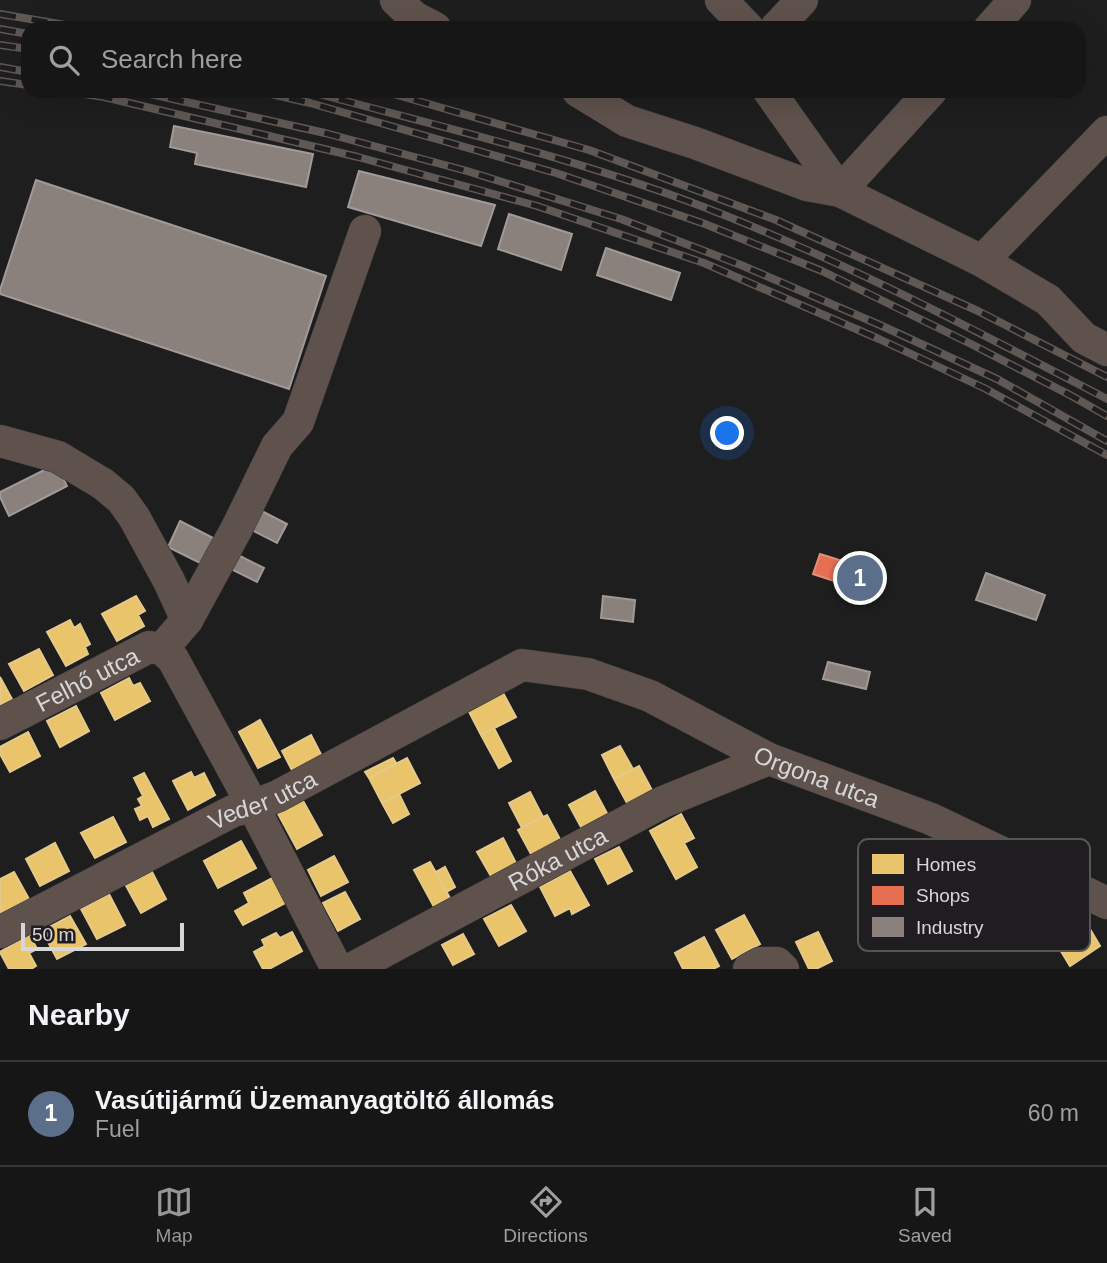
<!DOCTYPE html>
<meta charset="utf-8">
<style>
:root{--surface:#161616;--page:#232323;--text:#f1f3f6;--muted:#9e9fa1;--line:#353535;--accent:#969697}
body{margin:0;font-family:Arial,sans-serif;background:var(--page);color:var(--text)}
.scale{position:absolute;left:21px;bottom:18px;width:163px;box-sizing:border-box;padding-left:7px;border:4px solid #d7d6d8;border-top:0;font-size:19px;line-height:24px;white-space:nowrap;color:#d7d6d8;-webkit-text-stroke:5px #1f1d1f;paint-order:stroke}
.you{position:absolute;left:728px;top:434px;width:24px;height:24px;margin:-18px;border:5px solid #fff;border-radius:50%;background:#1a73e8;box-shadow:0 0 0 10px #1a73e833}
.badge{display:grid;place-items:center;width:46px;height:46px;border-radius:50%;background:var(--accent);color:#fff;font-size:23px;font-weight:700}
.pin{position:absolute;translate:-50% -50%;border:4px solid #fff;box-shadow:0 2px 7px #0006}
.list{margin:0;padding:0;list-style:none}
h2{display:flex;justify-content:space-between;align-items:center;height:91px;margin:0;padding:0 28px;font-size:30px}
h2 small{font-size:23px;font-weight:400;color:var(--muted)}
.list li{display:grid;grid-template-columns:46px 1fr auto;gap:21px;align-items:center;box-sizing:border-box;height:105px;padding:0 28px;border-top:2px solid var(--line)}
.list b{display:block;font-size:26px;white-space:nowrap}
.list p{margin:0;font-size:23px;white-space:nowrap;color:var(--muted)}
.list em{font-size:23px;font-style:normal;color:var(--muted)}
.icon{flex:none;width:38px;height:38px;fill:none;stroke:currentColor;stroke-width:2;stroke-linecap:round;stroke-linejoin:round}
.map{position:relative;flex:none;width:1107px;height:969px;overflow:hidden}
.search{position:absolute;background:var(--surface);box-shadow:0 7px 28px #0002;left:21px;right:21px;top:21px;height:77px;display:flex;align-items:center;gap:18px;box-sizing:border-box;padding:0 24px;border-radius:21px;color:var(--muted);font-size:26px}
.sheet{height:196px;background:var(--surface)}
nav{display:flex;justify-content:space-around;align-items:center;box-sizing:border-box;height:98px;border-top:2px solid var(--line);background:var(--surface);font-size:19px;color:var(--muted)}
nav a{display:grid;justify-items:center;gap:4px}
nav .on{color:var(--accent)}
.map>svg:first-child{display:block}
</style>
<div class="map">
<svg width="1107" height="969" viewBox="0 0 1107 969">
<rect width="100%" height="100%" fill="#1e1e1e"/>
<path fill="#e9c46a" stroke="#e4c98b" stroke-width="2" d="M136,596L145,611L138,615L144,626L117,641L102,614Z
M70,620L74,628L80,624L90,644L85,647L88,654L66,666L47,632Z
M39,649L53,675L24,691L9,664Z
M0,677L12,699L0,705Z
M129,678L133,686L140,683L150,701L115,720L101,693Z
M502,691L516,717L481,735L468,710Z
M76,706L89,731L60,747L47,721Z
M260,720L280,757L258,768L239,732Z
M494,728L511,761L499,768L481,735Z
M28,732L40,756L10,772L0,754V747Z
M311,735L325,762L296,778L282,751Z
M620,746L633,769L614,779L602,755Z
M393,758L396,763L369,778L365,772Z
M407,758L420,783L382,803L369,778Z
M639,766L653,792L628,805L614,779Z
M191,772L194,778L204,773L215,795L188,810L173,781Z
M144,773L169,819L153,827L148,816L140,820L135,809L142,806L138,799L143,796L134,778Z
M595,791L608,815L582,829L569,805Z
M530,792L543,817L522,828L509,803Z
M399,794L409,814L393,823L382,803Z
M302,799L322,835L297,849L277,812Z
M681,814L694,838L684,843L697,867L676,879L650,831Z
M547,815L561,841L532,856L518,830Z
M113,817L126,842L95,858L81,833Z
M503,838L517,865L492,878L477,852Z
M241,841L256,868L218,888L204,861Z
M55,843L69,871L40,886L26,859Z
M619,847L632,871L608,884L595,859Z
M334,856L348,882L321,896L308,870Z
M430,862L450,898L434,907L414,870Z
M445,867L455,887L446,892L436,872Z
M151,870L166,899L141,913L125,884Z
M570,871L589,905L572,914L570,908L555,916L540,887Z
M14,872L29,899L0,914V879Z
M276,876L289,901L243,925L235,911L249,903L244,893Z
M345,892L360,919L338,931L323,903Z
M109,894L125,925L97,939L81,909Z
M511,905L526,931L499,946L484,919Z
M744,915L760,944L732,959L716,930Z
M70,916L86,944L57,959L42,931Z
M1087,924L1100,946L1070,966L1056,943Z
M292,932L302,951L269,969H263L254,952L265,946L262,940L276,933L280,938Z
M818,932L832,961L816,969H809L796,942Z
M463,934L474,954L453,965L442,945Z
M30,935L37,949L29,953L36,966L31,969H9L0,952Z
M704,937L719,966L713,969H683L675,953Z"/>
<path fill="#e76f51" stroke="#e28e7a" stroke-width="2" d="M820,554L884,574L877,595L813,574Z"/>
<path fill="#8a817c" stroke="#a19a98" stroke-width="2" d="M174,126L313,154L306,187L195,164L197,153L170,147Z
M359,171L495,205L481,246L348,207Z
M36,180L326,276L289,389L0,294V290Z
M509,214L572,234L561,270L498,249Z
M606,248L680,273L671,300L597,275Z
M56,464L67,486L9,516L0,497V492Z
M256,508L287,524L277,543L246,527Z
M180,521L217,540L204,565L168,547Z
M236,554L264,568L257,582L229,568Z
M986,573L1045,595L1036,620L976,600Z
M603,596L635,600L633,622L601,618Z
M828,662L870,672L866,689L823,679Z"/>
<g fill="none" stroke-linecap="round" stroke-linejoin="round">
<defs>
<g id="minor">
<path d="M396,0L414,17L435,28"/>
<path d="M721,0L748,28"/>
<path d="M776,28L802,0"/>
<path d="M990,28L1015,0"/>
<path d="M578,91L627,121L695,143L807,185L840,191L931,91"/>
<path d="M769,91L840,191L982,261L1048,300L1084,338L1107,350"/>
<path d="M982,261L1107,132"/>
<path d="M0,441L58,457L103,484L121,499L134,517L169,581L187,620"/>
<path d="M162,649L187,620L237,528L277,446L298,422L365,231"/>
<path id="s1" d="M0,724L149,647L162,649L173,659L253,806L337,969"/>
<path id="s2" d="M0,932L233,811L253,806L278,796L522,665L588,674L650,696L769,759L931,819L1107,903"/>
<path id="s3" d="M351,969L663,802L769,759"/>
<path d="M749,969L760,963H777L783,969"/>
</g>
</defs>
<use href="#minor" stroke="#383838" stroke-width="33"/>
<use href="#minor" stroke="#5f524c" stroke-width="32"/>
<defs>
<path id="rail" d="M0,14L83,28
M0,29L28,34
M0,45L28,49
M0,67L28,72
M0,81L28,85
M65,91L104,97L358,157L537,206L704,263L879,339L984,388L1107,455
M137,91L325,133L467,171L621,219L741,265L880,325L997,379L1107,441
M258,91L310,103L556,173L705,224L822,271L971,344L1070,395L1107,416
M308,91C434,125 562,155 685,200C831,254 969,327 1107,399
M383,91L589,150L776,220L978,311L1107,377"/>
</defs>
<use href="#rail" stroke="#5f5854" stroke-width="8"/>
<use href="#rail" stroke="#1f1d1f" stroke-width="5" stroke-dasharray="16" stroke-linecap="butt"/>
</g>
<g text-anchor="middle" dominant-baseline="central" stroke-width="7" stroke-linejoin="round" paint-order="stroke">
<g font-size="24" fill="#d7d6d8" stroke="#1f1d1f">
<text stroke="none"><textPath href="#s1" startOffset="98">Felhő utca</textPath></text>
<text stroke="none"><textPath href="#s2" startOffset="905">Orgona utca</textPath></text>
<text stroke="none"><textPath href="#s2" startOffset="294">Veder utca</textPath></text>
<text stroke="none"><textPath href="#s3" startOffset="234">Róka utca</textPath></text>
</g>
</g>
<rect x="858" y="839" width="232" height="112" rx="10" fill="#1f1d1f" stroke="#565456" stroke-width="2"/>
<rect x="872" y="854" width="32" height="20" fill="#e9c46a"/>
<rect x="872" y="886" width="32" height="19" fill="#e76f51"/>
<rect x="872" y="917" width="32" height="20" fill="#8a817c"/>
<g font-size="19" fill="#d7d6d8">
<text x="916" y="871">Homes</text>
<text x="916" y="902">Shops</text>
<text x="916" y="934">Industry</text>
</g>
</svg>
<div class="scale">50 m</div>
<div class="you"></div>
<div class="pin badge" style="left:860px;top:578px;background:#5c6f8a">1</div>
<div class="search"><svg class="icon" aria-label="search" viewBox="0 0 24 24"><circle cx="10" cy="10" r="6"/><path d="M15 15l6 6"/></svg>Search here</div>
</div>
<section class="sheet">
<h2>Nearby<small></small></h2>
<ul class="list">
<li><span class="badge" style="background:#5c6f8a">1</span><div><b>Vasútijármű Üzemanyagtöltő állomás</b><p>Fuel</p></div><em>60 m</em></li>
</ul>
</section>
<nav>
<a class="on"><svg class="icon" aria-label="map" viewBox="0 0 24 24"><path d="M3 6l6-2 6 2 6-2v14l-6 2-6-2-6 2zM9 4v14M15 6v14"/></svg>Map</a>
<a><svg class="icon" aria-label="directions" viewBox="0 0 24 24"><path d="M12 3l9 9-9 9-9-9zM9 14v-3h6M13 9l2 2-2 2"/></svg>Directions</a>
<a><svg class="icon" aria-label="saved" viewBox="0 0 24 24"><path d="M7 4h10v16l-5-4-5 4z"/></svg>Saved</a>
</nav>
